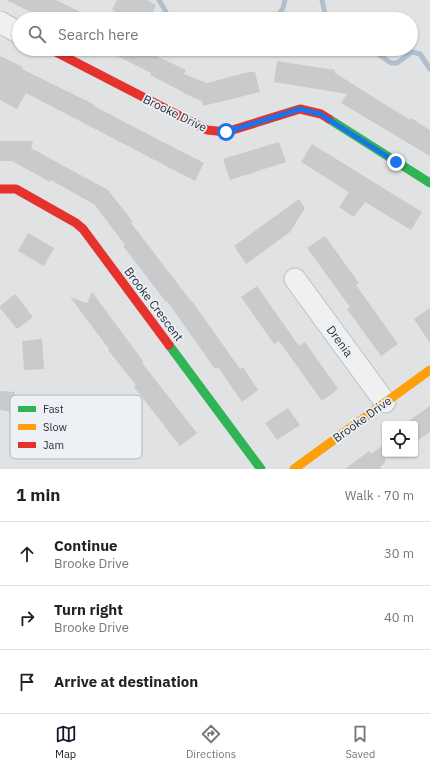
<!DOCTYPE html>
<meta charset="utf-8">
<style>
:root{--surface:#fff;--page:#f2f2f2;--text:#222;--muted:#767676;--line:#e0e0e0;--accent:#111827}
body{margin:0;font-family:"IBM Plex Sans",sans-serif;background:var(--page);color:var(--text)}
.controls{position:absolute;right:12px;bottom:12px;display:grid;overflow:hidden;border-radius:4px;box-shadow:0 1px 3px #0004}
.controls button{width:36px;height:36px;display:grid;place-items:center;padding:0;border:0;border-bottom:1px solid var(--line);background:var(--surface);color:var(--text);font:20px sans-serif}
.stop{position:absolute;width:12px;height:12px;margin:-9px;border:3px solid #1a73e8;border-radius:50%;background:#fff}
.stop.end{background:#1a73e8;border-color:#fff;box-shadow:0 1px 4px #0008}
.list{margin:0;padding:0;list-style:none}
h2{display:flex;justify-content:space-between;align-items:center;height:52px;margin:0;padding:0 16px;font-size:17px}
h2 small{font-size:13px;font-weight:400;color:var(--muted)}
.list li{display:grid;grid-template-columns:26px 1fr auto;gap:12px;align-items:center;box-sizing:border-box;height:64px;padding:0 16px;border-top:1px solid var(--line)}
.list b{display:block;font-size:15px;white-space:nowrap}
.list p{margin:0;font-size:13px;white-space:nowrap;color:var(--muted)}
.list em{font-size:13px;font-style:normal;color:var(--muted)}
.icon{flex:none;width:22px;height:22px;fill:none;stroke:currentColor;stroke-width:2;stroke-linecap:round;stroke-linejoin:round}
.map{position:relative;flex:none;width:430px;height:469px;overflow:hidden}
.search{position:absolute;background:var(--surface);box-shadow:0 1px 3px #0004;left:12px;right:12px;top:12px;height:44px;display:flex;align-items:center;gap:10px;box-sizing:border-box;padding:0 14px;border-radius:22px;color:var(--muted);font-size:15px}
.sheet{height:244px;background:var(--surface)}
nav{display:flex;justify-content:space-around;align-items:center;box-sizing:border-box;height:56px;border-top:1px solid var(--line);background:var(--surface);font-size:11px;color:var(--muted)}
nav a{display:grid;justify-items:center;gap:2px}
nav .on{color:var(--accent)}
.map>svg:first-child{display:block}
</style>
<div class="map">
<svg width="430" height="469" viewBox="0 0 430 469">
<rect width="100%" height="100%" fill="#e0e2e4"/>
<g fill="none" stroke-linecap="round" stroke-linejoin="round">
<path stroke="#b0bfcd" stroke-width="5" d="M159,0L170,19
M322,0L325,14L330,19
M276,19L283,8L285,0
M371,49L391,63H397L412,52L420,54L430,69"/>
</g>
<path fill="#c8cacc" d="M6,0H56L95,19H46Z
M117,0H147L156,5L150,19H129L112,10Z
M103,49H154L152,54L186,70L184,74L207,83L249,72H255L260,92L203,106L202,101L183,93V92L150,75L151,73Z
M0,56L23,67L22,69L95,105L94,106L130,125L204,163L195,181L26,93L17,109L0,100Z
M277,61L335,70V73L410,120L411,118L430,130V156L341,103L347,94L274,82Z
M0,141H33L31,148L108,190L133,222L131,223L191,301H192L240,369L243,367L258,390L242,402L218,367L215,369L167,301L166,302L123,246L125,245L95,205L51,180L50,182L12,161H0Z
M279,142L286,162L230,180L223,159Z
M312,144L422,212L411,230L365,202L354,217L339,207L349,192L301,162Z
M299,199L305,208L290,232L246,264L234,246Z
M28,233L54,248L44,266L18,251Z
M325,236L359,283L356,285L398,344L381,356L347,309L350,307L307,248Z
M257,286L299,346L305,342L338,389L322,401L279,341L274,344L241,297Z
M92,292L143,361L142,363L197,433L180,446L134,387L136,385L108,350L109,349L70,297L87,303Z
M15,294L33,317L17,329L0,308V306Z
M430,308V343L414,319Z
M42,339L44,369L24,370L22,341Z
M0,391L15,392L13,412L0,410Z
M430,406V432L415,442V424H413L410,420Z
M288,408L300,425L277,440L265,423Z
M385,444V463L380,467L382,469H345L369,451L371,454Z"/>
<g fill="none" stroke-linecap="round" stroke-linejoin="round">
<defs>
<path id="street" d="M0,22L19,33
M295,279L385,402"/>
</defs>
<use href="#street" stroke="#bec0c2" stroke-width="23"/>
<use href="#street" stroke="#eff0f1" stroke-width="21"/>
<path stroke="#30b455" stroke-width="9" d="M329,119L430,183
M169,345L261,469"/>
<path stroke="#ff9f0a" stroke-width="9" d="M294,469L430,370"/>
<path stroke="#e5322d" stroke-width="9" d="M50,49L207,130L226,132L300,109L321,114L329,119
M0,189H16L76,223L83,229L169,345"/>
</g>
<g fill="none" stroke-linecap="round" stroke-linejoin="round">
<path stroke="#1a73e8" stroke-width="5" d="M226,132L300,109L320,114L396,162"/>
</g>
<g text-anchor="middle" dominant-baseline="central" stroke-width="3.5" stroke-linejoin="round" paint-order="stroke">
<g font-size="12" fill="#28303b" stroke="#edf0f4">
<text transform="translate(175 113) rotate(26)">Brooke Drive</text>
<text transform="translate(154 304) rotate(53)">Brooke Crescent</text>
<text transform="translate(340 341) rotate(54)">Drenia</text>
<text transform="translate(362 419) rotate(-36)">Brooke Drive</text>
</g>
</g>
<rect x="10" y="395" width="132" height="64" rx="6" fill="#edf0f4" stroke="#b2b6bc" stroke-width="1"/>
<rect x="18" y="406" width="18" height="6" fill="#30b455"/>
<rect x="18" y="424" width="18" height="6" fill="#ff9f0a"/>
<rect x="18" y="442" width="18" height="6" fill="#e5322d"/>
<g font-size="11" fill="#28303b">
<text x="43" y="413">Fast</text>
<text x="43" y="431">Slow</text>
<text x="43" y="449">Jam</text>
</g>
</svg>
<div class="controls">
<button><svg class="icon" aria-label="locate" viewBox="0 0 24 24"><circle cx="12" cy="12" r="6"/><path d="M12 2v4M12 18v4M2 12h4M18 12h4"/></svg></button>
</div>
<div class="stop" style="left:226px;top:132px"></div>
<div class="stop end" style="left:396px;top:162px"></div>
<div class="search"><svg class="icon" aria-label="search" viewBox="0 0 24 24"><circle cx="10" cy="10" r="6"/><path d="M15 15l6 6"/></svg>Search here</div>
</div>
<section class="sheet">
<h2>1 min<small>Walk · 70 m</small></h2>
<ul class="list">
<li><svg class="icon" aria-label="ahead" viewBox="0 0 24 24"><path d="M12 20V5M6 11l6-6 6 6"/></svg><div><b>Continue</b><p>Brooke Drive</p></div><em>30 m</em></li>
<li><svg class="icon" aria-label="right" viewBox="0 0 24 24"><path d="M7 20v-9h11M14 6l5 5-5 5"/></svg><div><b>Turn right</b><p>Brooke Drive</p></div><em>40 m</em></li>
<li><svg class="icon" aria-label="arrive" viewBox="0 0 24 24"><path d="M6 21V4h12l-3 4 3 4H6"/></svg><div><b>Arrive at destination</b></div></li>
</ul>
</section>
<nav>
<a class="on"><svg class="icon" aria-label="map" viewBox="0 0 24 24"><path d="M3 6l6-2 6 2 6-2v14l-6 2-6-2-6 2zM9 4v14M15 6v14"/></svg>Map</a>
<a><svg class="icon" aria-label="directions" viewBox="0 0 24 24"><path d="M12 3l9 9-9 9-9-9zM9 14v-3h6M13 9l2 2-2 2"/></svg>Directions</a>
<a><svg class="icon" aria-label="saved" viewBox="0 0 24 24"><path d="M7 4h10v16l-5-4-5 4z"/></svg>Saved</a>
</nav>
